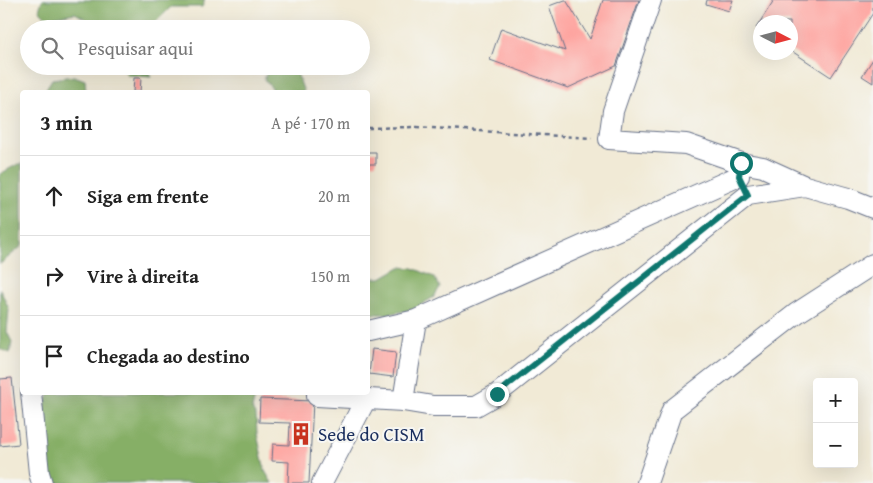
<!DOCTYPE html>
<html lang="pt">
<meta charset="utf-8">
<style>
:root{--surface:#fff;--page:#f6f6f6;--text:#222;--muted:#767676;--line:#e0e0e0}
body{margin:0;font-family:"Gentium Book Plus",serif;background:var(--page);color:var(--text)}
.controls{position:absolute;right:15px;bottom:15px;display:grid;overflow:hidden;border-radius:5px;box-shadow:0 5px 20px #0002}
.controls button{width:45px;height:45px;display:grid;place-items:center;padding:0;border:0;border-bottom:1px solid var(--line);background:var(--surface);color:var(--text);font:25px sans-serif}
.compass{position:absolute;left:753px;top:15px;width:45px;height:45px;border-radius:50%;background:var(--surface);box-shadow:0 5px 20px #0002;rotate:96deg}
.stop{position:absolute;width:15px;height:15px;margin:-11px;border:4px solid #0f766e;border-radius:50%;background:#fff}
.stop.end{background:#0f766e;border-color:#fff;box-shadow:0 1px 5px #0008}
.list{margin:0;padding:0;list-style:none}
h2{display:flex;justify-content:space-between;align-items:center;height:65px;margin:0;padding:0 20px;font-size:21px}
h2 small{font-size:16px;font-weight:400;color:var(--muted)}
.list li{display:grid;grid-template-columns:32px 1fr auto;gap:15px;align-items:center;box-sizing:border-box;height:80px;padding:0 20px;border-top:1px solid var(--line)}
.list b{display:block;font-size:19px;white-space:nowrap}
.list em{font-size:16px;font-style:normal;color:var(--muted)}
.icon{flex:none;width:28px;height:28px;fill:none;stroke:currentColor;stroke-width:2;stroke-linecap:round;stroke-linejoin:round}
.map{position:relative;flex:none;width:873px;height:483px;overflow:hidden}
.search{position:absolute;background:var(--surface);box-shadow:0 5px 20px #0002;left:20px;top:20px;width:350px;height:55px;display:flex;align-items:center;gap:12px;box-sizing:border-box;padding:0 18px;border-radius:28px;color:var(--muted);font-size:19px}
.panel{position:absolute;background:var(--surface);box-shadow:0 5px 20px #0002;left:20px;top:90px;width:350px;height:305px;border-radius:5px}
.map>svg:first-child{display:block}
</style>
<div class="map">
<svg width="873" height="483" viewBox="0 0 873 483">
<rect width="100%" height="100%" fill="#f6f6f2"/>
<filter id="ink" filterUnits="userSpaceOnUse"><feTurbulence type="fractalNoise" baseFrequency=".02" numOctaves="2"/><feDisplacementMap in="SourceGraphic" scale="10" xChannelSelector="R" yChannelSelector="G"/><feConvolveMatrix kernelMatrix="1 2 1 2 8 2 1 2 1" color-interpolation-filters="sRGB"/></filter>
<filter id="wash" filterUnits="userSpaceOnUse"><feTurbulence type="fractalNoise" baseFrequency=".0096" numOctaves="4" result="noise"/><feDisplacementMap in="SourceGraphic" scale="20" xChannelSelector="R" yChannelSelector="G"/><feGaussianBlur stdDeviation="1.12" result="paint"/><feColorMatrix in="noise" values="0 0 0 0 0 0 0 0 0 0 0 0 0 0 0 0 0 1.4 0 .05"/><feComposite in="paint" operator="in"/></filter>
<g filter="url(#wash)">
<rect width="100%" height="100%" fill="#f1ead6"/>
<path fill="#86af66" stroke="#506f62" d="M42,0H205L202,7H171L156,22L152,29H92L86,19L75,13L47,18L39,10Z
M119,66H146L151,77L128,75Z
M277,66H297V73L304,92H275L264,79L269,68Z
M74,76L85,80L86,92H44L52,79Z
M18,164H22V246L0,264V174Z
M400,267L413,268L434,277L440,287L434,297L412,310L387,314H368V275L370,278H381Z
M0,289L9,309L7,332L12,342L10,353L0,349Z
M256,392L252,409L256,416L257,434L265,471L272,483H45L42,476L44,408L50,393Z"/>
<g id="blocks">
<path fill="#fea5a0" d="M565,0H566L590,39L603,0H639L616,66L568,88L490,60L501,28L565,51L549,6Z
M707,0H733L729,11L706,4Z
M774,0H873V13L831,77L790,50V22H760V31L756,28Z
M873,59V83L862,76Z
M134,78H141L140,92H133Z
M368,152H376V164H368Z
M372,349L396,352L393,377L369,374Z
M12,378L19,444L0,446V379Z
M260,399L313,401L309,483H288L289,462L272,461L273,444L289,445L290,423L259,422Z"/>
</g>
</g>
<g filter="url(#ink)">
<use href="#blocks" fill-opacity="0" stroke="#667088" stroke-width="1"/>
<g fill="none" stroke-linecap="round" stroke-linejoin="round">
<defs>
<path id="minor" d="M651,0L613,111L609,139L686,144L741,163L763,167L805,186L848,198L873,208
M368,331L416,320
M31,392L39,473L42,483
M317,392V396L403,401L433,406H476L497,394L748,195L805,186
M403,401L416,320L739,176
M322,483L366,399
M647,483L672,410L797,313L873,264"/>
</defs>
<use href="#minor" stroke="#667088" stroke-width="22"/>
<path stroke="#667088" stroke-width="2.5" stroke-dasharray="4 4" stroke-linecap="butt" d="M368,128L417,127L592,138"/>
<use href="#minor" stroke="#fff" stroke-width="20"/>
</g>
</g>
<g fill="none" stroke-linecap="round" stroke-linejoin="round" filter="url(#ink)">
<path stroke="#0f766e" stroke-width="6" d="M497,394L748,195L739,176L741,163"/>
</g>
<defs>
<symbol id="building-bare" viewBox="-9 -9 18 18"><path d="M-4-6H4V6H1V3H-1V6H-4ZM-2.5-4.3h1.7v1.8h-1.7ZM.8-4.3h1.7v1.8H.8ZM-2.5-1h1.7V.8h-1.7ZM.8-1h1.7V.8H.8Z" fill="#c8321e" stroke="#f6f6f2" stroke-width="2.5" paint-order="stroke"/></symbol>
</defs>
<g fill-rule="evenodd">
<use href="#building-bare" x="285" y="418" width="32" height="32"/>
</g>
<g text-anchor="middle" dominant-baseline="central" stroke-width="4" stroke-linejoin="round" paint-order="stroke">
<g font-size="19" fill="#1b2f5e" stroke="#f6f6f2" text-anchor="start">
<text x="318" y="434">Sede do CISM</text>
</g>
</g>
</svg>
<div class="controls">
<button>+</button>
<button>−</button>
</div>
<svg class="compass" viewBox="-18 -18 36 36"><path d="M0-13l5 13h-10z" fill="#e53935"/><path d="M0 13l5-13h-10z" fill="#767676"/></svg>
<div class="stop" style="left:741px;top:163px"></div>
<div class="stop end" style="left:497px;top:394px"></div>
<div class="search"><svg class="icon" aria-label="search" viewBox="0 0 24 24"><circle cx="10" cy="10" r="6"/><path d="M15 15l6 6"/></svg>Pesquisar aqui</div>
<section class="panel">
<h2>3 min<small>A pé · 170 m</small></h2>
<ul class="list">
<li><svg class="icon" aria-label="ahead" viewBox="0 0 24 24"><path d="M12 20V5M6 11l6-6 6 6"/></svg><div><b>Siga em frente</b></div><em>20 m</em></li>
<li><svg class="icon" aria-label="right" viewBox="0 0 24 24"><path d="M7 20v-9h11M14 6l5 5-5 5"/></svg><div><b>Vire à direita</b></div><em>150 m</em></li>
<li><svg class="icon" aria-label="arrive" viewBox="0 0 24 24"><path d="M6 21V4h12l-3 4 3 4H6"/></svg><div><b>Chegada ao destino</b></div></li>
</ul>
</section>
</div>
